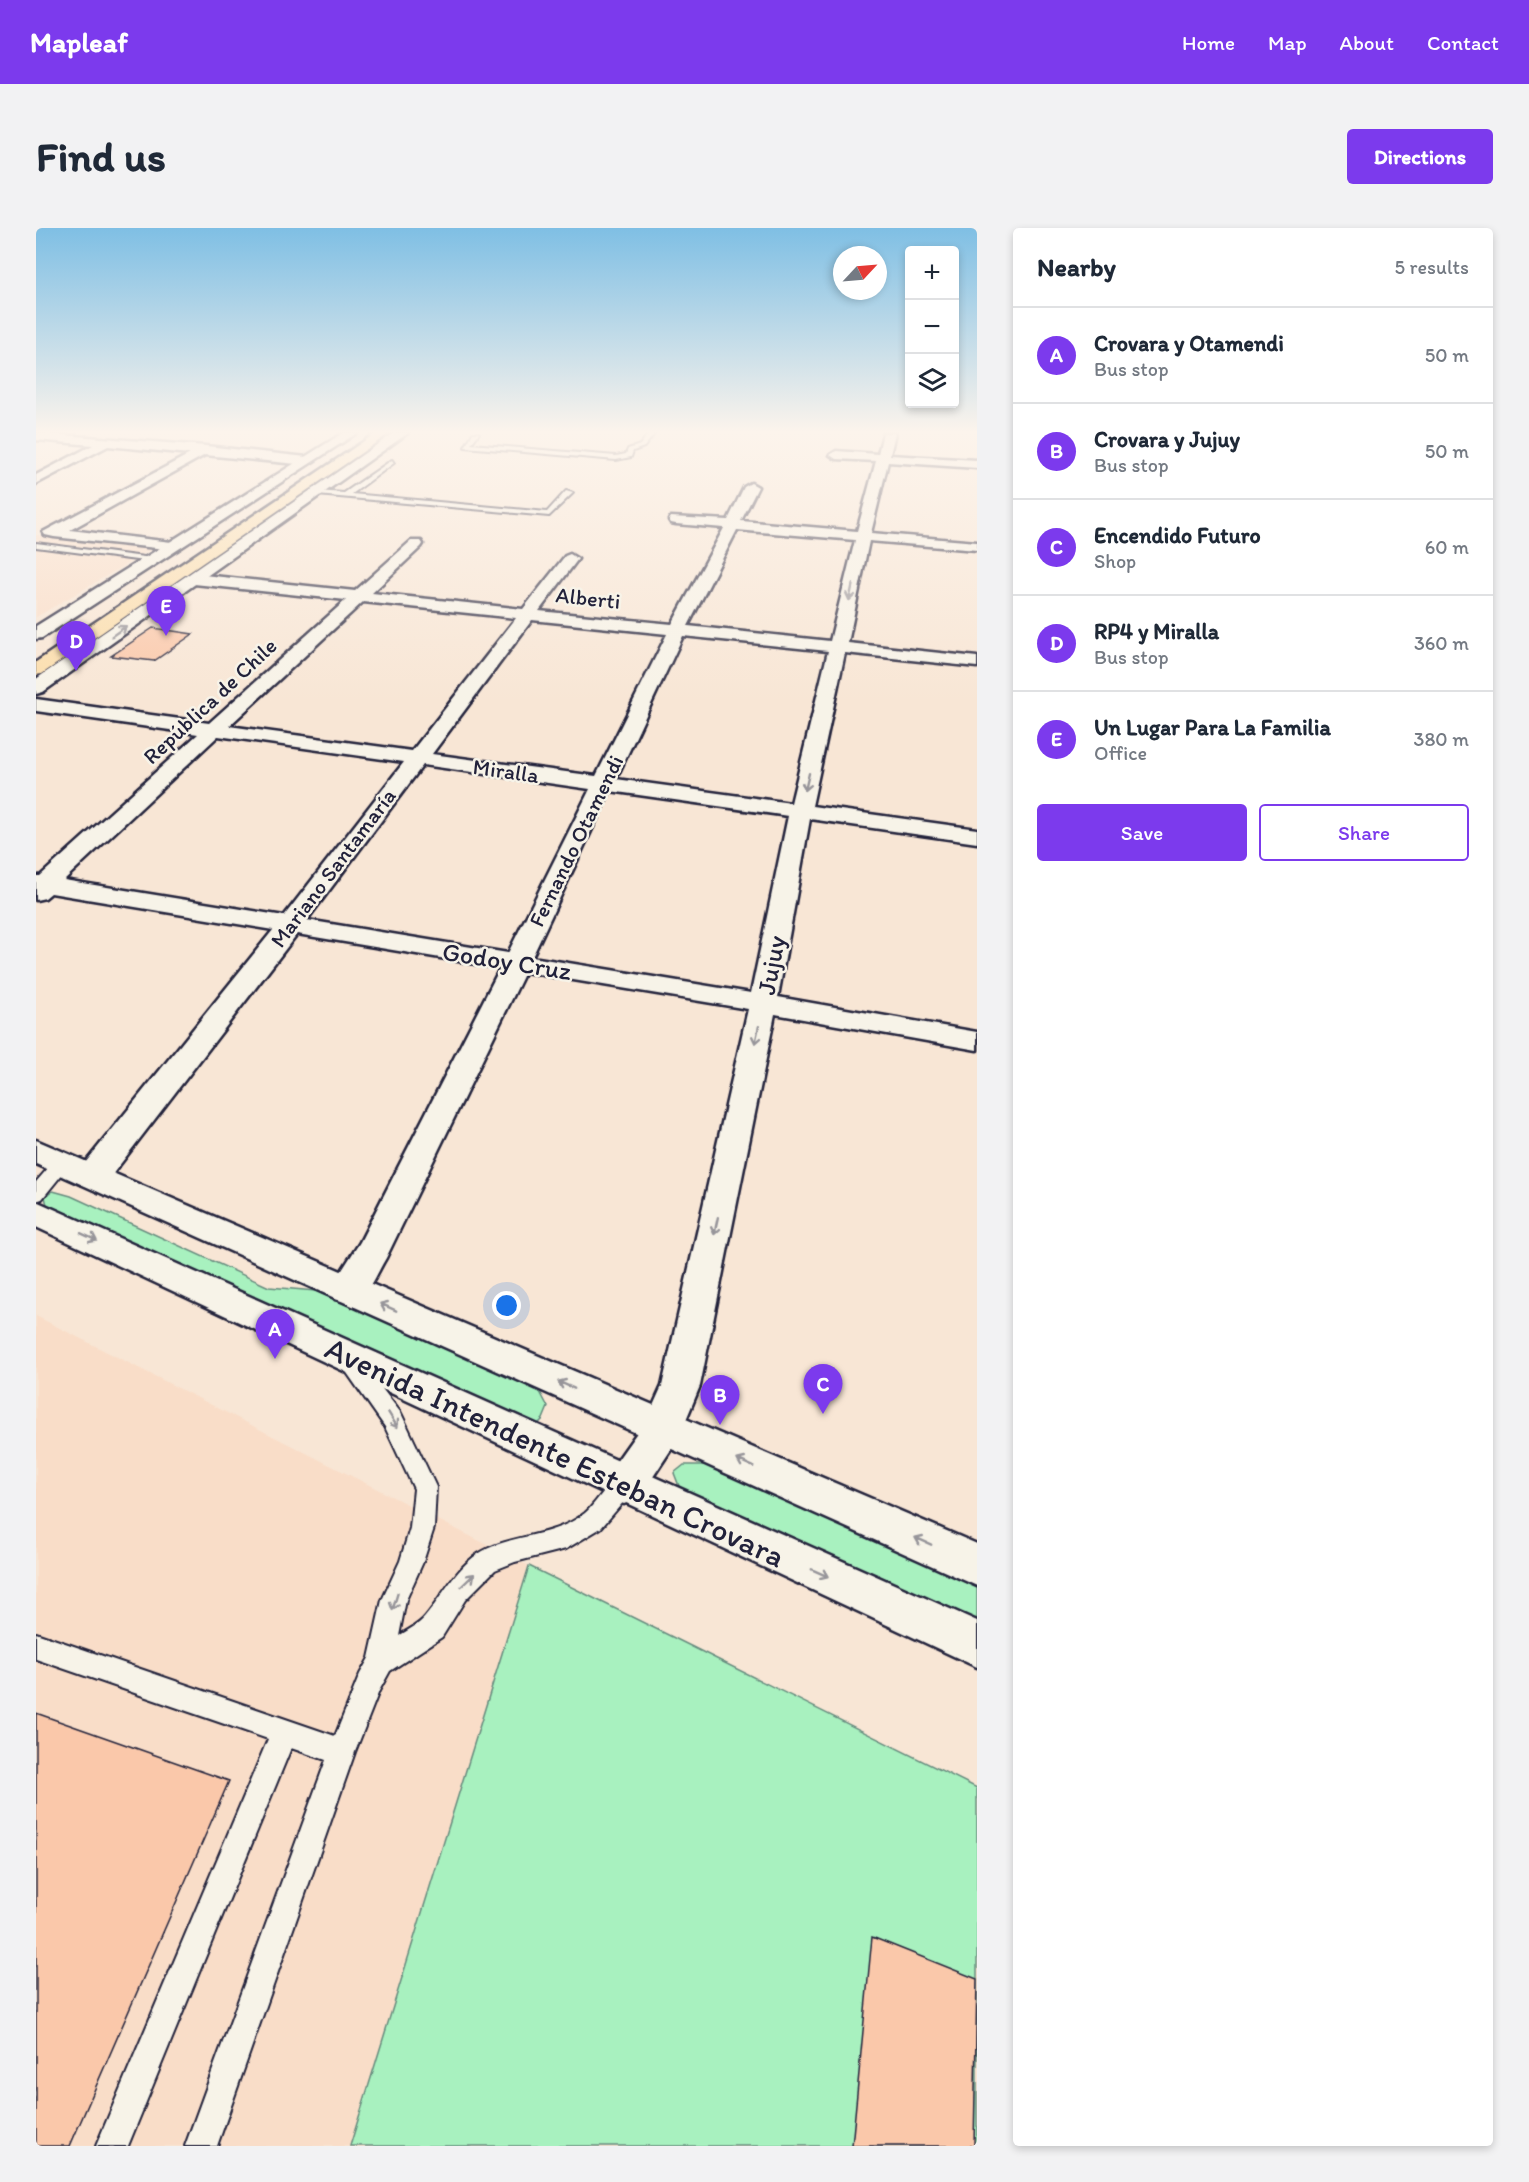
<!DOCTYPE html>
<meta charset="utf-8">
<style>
:root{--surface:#fff;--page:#f2f2f3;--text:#1f2937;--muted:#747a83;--line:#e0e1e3;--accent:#7c3aed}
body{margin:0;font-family:Itim,sans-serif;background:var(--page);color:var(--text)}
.controls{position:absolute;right:18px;top:18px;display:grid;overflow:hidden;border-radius:6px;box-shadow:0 3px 9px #0003}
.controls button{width:54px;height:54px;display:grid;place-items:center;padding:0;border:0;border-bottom:2px solid var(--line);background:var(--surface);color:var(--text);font:30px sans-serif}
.compass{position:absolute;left:797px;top:18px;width:54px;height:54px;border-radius:50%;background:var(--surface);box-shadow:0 3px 9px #0003;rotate:64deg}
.you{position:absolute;left:471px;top:1078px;width:21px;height:21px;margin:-15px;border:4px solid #fff;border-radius:50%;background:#1a73e8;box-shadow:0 0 0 9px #1a73e833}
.badge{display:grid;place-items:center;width:39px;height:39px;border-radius:50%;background:var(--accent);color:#fff;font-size:20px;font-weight:700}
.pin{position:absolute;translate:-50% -50px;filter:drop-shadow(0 2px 3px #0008)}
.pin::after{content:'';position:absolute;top:32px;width:21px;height:18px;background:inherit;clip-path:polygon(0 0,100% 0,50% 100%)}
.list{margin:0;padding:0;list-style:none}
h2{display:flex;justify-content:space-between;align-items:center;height:78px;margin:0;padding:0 24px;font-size:26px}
h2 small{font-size:20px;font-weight:400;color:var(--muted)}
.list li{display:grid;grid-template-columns:39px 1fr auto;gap:18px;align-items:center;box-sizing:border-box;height:96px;padding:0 24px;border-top:2px solid var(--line)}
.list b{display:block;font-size:22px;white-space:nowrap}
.list p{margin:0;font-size:20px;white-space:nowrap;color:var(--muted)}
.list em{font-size:20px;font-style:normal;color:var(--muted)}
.actions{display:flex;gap:12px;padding:18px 24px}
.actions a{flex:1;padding:14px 0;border:2px solid var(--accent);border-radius:6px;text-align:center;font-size:21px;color:var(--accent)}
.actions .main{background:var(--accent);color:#fff}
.icon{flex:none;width:33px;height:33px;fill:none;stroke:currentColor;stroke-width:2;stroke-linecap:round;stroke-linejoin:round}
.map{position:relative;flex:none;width:941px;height:1918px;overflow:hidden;border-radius:6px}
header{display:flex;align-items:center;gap:36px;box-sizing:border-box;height:84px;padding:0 30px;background:var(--accent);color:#fff}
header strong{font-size:28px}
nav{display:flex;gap:33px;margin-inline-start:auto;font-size:21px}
.intro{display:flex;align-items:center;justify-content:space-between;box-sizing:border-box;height:144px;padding:0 36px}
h1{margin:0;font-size:42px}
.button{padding:15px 27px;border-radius:6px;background:var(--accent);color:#fff;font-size:21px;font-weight:700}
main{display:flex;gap:36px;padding:0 36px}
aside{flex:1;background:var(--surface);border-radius:6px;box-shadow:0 3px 9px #0003}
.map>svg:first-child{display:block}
</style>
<header>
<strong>Mapleaf</strong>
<nav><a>Home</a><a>Map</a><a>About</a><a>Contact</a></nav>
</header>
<div class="intro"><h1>Find us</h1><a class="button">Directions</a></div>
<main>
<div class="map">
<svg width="941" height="1918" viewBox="0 0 941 1918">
<rect width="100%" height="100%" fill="#f8e6d5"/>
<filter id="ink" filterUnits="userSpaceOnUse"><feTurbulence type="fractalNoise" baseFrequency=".0167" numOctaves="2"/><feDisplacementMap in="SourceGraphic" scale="12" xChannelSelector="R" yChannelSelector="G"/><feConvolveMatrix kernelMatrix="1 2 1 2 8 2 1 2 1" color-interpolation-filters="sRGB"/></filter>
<g filter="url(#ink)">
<path fill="#f9ddc8" d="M0,307L120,319L0,389Z
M0,1088L493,1338L314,1918H0Z"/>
<path fill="#a8f1bf" stroke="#658a7d" stroke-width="1.5" d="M17,963L35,968L233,1059L280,1063L503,1162L512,1179L507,1191L502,1196L495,1197L11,977L9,969Z
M648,1237H670L941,1356V1404L655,1271L643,1258L638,1245Z
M493,1338L941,1560V1918H314Z"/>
<path fill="#fac8aa" stroke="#22223b" stroke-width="1.5" d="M117,400L157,406L118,433L75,428Z
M0,1485L193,1553L34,1918H0Z
M836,1709L941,1751L938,1918H816Z"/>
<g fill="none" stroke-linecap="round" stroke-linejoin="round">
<defs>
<path id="service" d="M437,205H443L435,216L580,228L590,226L592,221L604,217L613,205H619L608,219L597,223L595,229L580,232L429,219Z
M356,232L358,235L316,266L511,284L530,263L537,265L513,288L281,267L277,265L281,263L308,265Z
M0,315L116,330L120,332L116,334L0,319Z
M26,929L32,931L35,935L32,939L6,971L0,973V954L20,931Z
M312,1123L319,1126L365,1185L400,1259L398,1300L387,1334L370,1372L363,1408C371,1402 383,1397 389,1389C407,1368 418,1342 442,1326C474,1305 516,1311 549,1285C563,1273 571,1253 588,1247L596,1250L599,1257L596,1264L565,1300L530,1321L479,1334L459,1342L429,1372L406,1409L354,1443L343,1463L319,1524L181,1918H149L290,1532L255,1520L92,1918H60L232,1511L0,1431V1405L299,1508L324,1446L333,1430L346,1372L364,1333L374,1300L378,1261L349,1199L302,1132L305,1126Z"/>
<path id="minor" d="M0,205L170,218L271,229L277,233L271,237L169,227L34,302L144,315L146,318L139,322L18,309L9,307L7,304L154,226L72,218L0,256V247L57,217L0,212Z
M847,205H859L854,227L941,232V240L852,234L835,305L941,314V322L833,313L812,415L941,429V439L809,425L776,578L941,601V615L774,591L742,769L941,804V822L739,786L664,1158L642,1211L603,1270L588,1276L573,1270L567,1257L573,1244L612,1189L626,1158L712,781L489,744L350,1030C336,1053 330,1081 299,1071L294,1061L324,1014L464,740L261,706L69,956L57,960L45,956L41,948L45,940L237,702L15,665L9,670L0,672V648H4L162,506L0,483V471L173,495L310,372L158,356L152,354L150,351L152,348L158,346L319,363L375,313H385L387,316L385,319L336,365L487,381L529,328L534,326L542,331L503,383L636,396L688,300L640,296L635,295L633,292L635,289L692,292L708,259L715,255L722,259L705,293L821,303L840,233L800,231L794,227L800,223L842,226ZM701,302L819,312L794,413L652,398ZM327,374L480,390L376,523L193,498ZM496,392L631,406L560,548L396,526ZM647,408L792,423L755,575L580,551ZM182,508L368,534L248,688L28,652ZM387,537L554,561L472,725L271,692ZM574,563L752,588L715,765L496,729Z"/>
<path id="tertiary" d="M307,205H321L6,410L0,411V398Z
M358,205H372L7,464L0,466V451Z"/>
<path id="secondary" d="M0,912L941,1316V1358L0,936Z
M0,973L941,1393V1439L0,999Z"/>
<path id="primary" d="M340,205H354L6,446L0,447V434Z"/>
</defs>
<use href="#service" stroke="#22223b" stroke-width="4"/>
<use href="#minor" stroke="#22223b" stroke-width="5"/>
<use href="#tertiary" stroke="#22223b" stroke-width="5"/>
<use href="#secondary" stroke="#22223b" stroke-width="5"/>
<use href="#primary" stroke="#22223b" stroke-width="5"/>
<use href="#service" fill="#f7f3e8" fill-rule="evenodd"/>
<use href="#minor" fill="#f7f3e8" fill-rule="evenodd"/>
<use href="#tertiary" fill="#f7f3e8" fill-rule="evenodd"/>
<use href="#secondary" fill="#f7f3e8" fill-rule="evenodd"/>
<use href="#primary" fill="#fbddab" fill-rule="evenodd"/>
</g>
<defs><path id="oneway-shaft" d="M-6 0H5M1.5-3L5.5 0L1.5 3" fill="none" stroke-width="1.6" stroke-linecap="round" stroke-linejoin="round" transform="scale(1.5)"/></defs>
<g stroke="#97959a">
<use href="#oneway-shaft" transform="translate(815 364) rotate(102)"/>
<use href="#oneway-shaft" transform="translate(83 403) rotate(-35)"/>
<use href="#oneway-shaft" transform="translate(771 554) rotate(103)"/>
<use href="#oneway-shaft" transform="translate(721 807) rotate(102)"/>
<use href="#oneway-shaft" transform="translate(680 998) rotate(102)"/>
<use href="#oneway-shaft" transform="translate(53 1009) rotate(25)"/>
<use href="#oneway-shaft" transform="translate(352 1079) rotate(-156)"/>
<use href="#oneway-shaft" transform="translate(530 1157) rotate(-156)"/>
<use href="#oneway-shaft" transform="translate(357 1192) rotate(59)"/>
<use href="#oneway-shaft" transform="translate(709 1235) rotate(-156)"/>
<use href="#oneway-shaft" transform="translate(887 1313) rotate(-156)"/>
<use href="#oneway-shaft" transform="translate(784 1345) rotate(24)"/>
<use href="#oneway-shaft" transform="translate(432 1352) rotate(-44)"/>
<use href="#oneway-shaft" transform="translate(359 1374) rotate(107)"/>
</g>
</g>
<linearGradient id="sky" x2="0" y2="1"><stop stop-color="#7fbfe4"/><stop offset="0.43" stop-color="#fcf4ec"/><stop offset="1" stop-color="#fcf4ec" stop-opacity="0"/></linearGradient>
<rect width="941" height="474" fill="url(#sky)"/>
<g text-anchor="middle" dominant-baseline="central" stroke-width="5" stroke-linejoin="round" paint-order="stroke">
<g font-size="22" fill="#22223b" stroke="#f7f3e8">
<text transform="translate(552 370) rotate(6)">Alberti</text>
<text transform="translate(174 473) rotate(-43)">República de Chile</text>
<text transform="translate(470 543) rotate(8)">Miralla</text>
<text transform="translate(540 613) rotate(-64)">Fernando Otamendi</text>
<text transform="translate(297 640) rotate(-53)">Mariano Santamaría</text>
</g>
<g font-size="26" fill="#22223b" stroke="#f7f3e8">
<text transform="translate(471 733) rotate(9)">Godoy Cruz</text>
<text transform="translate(735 737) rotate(-79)">Jujuy</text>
</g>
<g font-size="32" fill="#22223b" stroke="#f7f3e8">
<text transform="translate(519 1224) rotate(25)">Avenida Intendente Esteban Crovara</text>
</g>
</g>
</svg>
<div class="controls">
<button>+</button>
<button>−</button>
<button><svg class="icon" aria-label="layers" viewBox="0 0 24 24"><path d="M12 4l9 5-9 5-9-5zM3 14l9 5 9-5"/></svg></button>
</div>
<svg class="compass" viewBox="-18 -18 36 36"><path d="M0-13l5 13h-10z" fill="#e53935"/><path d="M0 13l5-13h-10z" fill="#747a83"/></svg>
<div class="you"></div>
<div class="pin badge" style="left:239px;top:1131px">A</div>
<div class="pin badge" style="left:684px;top:1197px">B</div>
<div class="pin badge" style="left:787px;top:1186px">C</div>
<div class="pin badge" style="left:40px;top:443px">D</div>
<div class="pin badge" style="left:130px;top:408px">E</div>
</div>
<aside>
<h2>Nearby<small>5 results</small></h2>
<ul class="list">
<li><span class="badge">A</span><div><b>Crovara y Otamendi</b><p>Bus stop</p></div><em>50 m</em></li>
<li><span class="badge">B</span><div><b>Crovara y Jujuy</b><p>Bus stop</p></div><em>50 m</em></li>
<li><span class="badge">C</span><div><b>Encendido Futuro</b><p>Shop</p></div><em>60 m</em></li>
<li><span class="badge">D</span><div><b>RP4 y Miralla</b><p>Bus stop</p></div><em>360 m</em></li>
<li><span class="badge">E</span><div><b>Un Lugar Para La Familia</b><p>Office</p></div><em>380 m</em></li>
</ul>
<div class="actions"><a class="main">Save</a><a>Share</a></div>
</aside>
</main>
